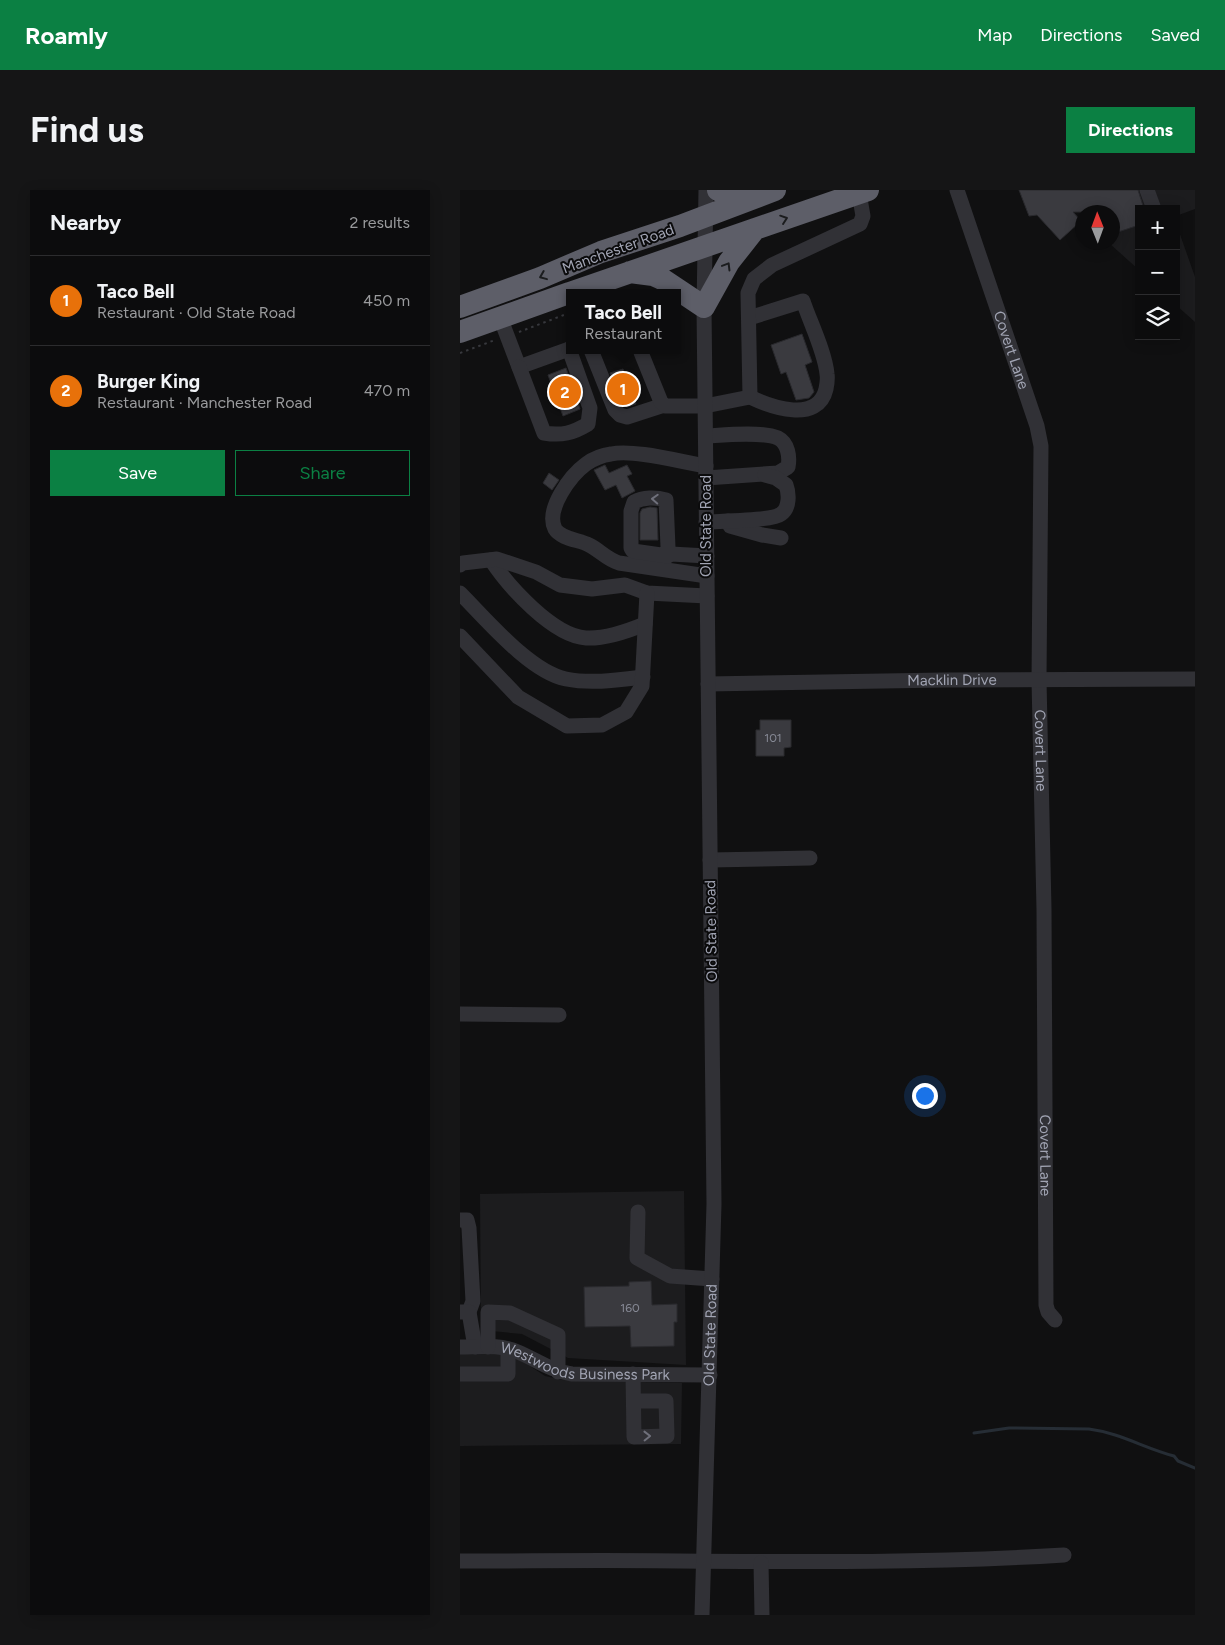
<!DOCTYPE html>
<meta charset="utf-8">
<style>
:root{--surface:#0c0c0d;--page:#151516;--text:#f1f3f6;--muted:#9a9b9d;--line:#2c2c2e;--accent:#0b8043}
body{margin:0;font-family:Figtree,sans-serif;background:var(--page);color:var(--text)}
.controls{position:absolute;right:15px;top:15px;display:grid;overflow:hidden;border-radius:0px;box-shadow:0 2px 12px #0003}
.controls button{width:45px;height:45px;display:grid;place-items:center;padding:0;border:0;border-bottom:1px solid var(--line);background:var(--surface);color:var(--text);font:25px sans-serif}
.compass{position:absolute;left:615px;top:15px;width:45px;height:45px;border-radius:50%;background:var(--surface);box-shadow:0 2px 12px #0003;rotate:359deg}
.you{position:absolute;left:464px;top:905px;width:18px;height:18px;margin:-12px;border:4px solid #fff;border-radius:50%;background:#1a73e8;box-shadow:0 0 0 8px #1a73e833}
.badge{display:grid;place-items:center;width:32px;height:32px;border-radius:50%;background:var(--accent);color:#fff;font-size:16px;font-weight:700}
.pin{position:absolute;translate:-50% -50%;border:2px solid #fff;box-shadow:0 1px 5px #0006}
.popup{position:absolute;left:106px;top:99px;width:115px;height:65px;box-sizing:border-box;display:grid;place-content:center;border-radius:0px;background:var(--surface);filter:drop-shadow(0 1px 4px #0005);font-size:16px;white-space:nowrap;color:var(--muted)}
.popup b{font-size:19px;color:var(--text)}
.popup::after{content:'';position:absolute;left:50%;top:100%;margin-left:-10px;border:10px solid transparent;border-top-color:var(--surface)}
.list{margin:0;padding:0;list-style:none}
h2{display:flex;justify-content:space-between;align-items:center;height:65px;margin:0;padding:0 20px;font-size:21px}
h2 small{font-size:16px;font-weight:400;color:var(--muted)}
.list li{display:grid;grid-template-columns:32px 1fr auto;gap:15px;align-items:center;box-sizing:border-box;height:90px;padding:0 20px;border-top:1px solid var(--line)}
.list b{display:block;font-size:19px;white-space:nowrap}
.list p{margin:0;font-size:16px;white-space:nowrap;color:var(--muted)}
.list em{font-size:16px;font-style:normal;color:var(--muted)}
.actions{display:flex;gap:10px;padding:15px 20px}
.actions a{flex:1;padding:11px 0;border:1px solid var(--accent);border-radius:0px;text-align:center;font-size:18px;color:var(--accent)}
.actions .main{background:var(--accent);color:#fff}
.icon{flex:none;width:28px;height:28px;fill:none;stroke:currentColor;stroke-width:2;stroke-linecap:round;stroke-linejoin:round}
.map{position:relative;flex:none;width:735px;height:1425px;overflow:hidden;border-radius:0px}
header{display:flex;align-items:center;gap:30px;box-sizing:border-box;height:70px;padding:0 25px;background:var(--accent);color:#fff}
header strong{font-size:24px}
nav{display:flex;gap:28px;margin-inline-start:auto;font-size:18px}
.intro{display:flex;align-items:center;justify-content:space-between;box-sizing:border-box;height:120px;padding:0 30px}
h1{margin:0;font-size:35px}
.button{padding:12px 22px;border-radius:0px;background:var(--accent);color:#fff;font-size:18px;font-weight:700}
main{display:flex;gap:30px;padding:0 30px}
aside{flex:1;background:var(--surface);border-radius:0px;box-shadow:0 2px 12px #0003}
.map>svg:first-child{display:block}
</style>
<header>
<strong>Roamly</strong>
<nav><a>Map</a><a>Directions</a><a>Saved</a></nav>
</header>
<div class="intro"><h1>Find us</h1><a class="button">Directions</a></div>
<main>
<aside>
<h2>Nearby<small>2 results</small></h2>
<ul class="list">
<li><span class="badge" style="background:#e8710a">1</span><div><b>Taco Bell</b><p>Restaurant · Old State Road</p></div><em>450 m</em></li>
<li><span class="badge" style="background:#e8710a">2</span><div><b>Burger King</b><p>Restaurant · Manchester Road</p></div><em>470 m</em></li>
</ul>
<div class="actions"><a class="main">Save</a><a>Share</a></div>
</aside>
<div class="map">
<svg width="735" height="1425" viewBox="0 0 735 1425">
<rect width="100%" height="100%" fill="#101011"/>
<path fill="#1c1c1e" d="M603,0H735V19L716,26V19H679V80L649,53L652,52V22L622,23Z
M716,33L735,87V132L716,115Z
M224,1001L226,1175L108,1168L62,1144L21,1140L20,1004Z
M0,1162H33L58,1168L85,1186L102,1190L222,1193L221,1254L0,1256Z"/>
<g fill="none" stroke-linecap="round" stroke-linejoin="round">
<path stroke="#262d35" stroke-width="3" d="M514,1243L549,1238L629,1239C660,1243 684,1258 714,1266L718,1271L735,1278"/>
</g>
<path fill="#3a3a3f" stroke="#2a2a2e" d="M559,0H678L684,19H679V35L652,44V22H613L621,31L600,50L577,25L569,26Z
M342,144L352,172L345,175L354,202L349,208L336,210L326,182L321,184L311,155Z
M106,178L120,219L103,226L88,185Z
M163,179L176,214L167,217L163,215L150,183Z
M145,275L149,283L167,275L172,284L167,286L175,301L162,308L156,295L145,300L134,280Z
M89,283L99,290L92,300L83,293Z
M190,317L197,318L198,350H180V323L182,319Z
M300,530H331V557L324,558V566H296V540H300Z
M191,1091L192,1115L217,1114V1132H214V1156L171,1157L170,1136L125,1137L124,1097L169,1096V1092Z"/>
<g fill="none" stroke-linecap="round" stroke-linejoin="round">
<path stroke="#37383d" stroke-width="2" stroke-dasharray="2.5 4" stroke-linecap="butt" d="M59,142L109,123
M0,163L35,150"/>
<g stroke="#313136" stroke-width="15">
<path id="s1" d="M497,0L577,236L581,256L579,490L584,719L586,1115L588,1122L595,1130"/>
<path d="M687,0L694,19"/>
<path d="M40,127L59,177L109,159"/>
<path d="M289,128L343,111C350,132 365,162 367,184C368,189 367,194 366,199C358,234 311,217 290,207"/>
<path d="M131,160L155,220L160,225L167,227L204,215"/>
<path d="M180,160L201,212L205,216H245L290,207L288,103L294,89L312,75L400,34L403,26L399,3"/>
<path d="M59,177L84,243C102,246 113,243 128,234L130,218L109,159"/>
<path d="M246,246C264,245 301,241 318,248C328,253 330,267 328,277L318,283L246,288"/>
<path d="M246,276C221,272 174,259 151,264C143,265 133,269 126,274C111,285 85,319 95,339C101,349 120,350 129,355C141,361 145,368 159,373L247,386"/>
<path d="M268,331L270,336L302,345L321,348"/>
<path d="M246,332C260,331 312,331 321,324C330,318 329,303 326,295L316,288L305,285"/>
<path d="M211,364L208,362V357L206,310C196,307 183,307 174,312L171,321V358L173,361L208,366L211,364L247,366"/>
<path d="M31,370C48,396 93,446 126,448C144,449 168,441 185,434"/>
<path d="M0,375L3,373L37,369L76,382L100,395L132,399L165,395L187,403L247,406"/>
<path d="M0,403C26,429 70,482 106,489C131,494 158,490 183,487"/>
<path d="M0,446L58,507L107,536L142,535L166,522L182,496L187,403"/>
<path id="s2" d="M248,494L484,490L735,489"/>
<path d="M250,670L350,668"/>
<path d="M0,824L99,825"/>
<path d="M178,1022L177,1068L210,1086L252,1089"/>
<path d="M0,1030H7L9,1038L13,1111L9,1122"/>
<path d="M0,1122H9L15,1157"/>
<path id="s3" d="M0,1157C19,1157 40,1154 58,1162C77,1170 91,1181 112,1184L250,1185"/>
<path d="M28,1157V1122L50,1123L98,1145V1182"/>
<path d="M0,1184H48V1159"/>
<path d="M173,1184L174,1247L207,1246L206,1211H174"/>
<path d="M0,1371C73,1371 146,1370 219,1371C347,1372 476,1373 604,1365"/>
<path d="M301,1373L302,1425"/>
<path id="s4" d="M242,1425L254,1014L244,117L246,0"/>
</g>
<path stroke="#5d5e68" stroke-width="22" d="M258,0L266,5L285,11
M170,82L193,85L202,89L244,117L269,72L295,39
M110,103L408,0
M0,117L80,88L141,62L220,36L315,0
M0,142L109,103"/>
</g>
<defs><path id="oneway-chevron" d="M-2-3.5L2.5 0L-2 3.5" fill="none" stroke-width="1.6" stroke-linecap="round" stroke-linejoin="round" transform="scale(1.25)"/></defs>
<g stroke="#1b1c1e">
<use href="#oneway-chevron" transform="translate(324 29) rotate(-19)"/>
<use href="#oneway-chevron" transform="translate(267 76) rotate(-59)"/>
<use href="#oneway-chevron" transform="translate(83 86) rotate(158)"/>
</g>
<g stroke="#6f707b">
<use href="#oneway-chevron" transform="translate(195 309) rotate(-177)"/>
<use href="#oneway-chevron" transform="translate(187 1246) rotate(-1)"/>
</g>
<g text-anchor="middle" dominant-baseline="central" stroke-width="4" stroke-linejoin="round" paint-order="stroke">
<g font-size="12" fill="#878a96">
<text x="313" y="548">101</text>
<text x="170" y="1118">160</text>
</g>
<g font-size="15" fill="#a1a4b3" stroke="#0b0b0c">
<text transform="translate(158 59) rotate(-20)">Manchester Road</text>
<text stroke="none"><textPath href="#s1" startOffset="169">Covert Lane</textPath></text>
<text transform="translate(246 336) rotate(-90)">Old State Road</text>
<text stroke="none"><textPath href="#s2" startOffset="244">Macklin Drive</textPath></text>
<text stroke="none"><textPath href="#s1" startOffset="574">Covert Lane</textPath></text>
<text transform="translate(251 741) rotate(-91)">Old State Road</text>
<text stroke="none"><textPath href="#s1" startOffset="979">Covert Lane</textPath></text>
<text stroke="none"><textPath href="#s4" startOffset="280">Old State Road</textPath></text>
<text stroke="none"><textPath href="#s3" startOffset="128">Westwoods Business Park</textPath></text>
</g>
</g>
</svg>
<div class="controls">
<button>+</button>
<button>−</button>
<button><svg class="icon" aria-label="layers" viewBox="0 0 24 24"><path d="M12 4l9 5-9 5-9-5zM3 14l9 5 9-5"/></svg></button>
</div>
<svg class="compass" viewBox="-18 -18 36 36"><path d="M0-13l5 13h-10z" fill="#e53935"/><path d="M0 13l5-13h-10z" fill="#9a9b9d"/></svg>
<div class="you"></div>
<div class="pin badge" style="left:163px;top:199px;background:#e8710a">1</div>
<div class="popup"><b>Taco Bell</b>Restaurant</div>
<div class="pin badge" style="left:105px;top:202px;background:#e8710a">2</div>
</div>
</main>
